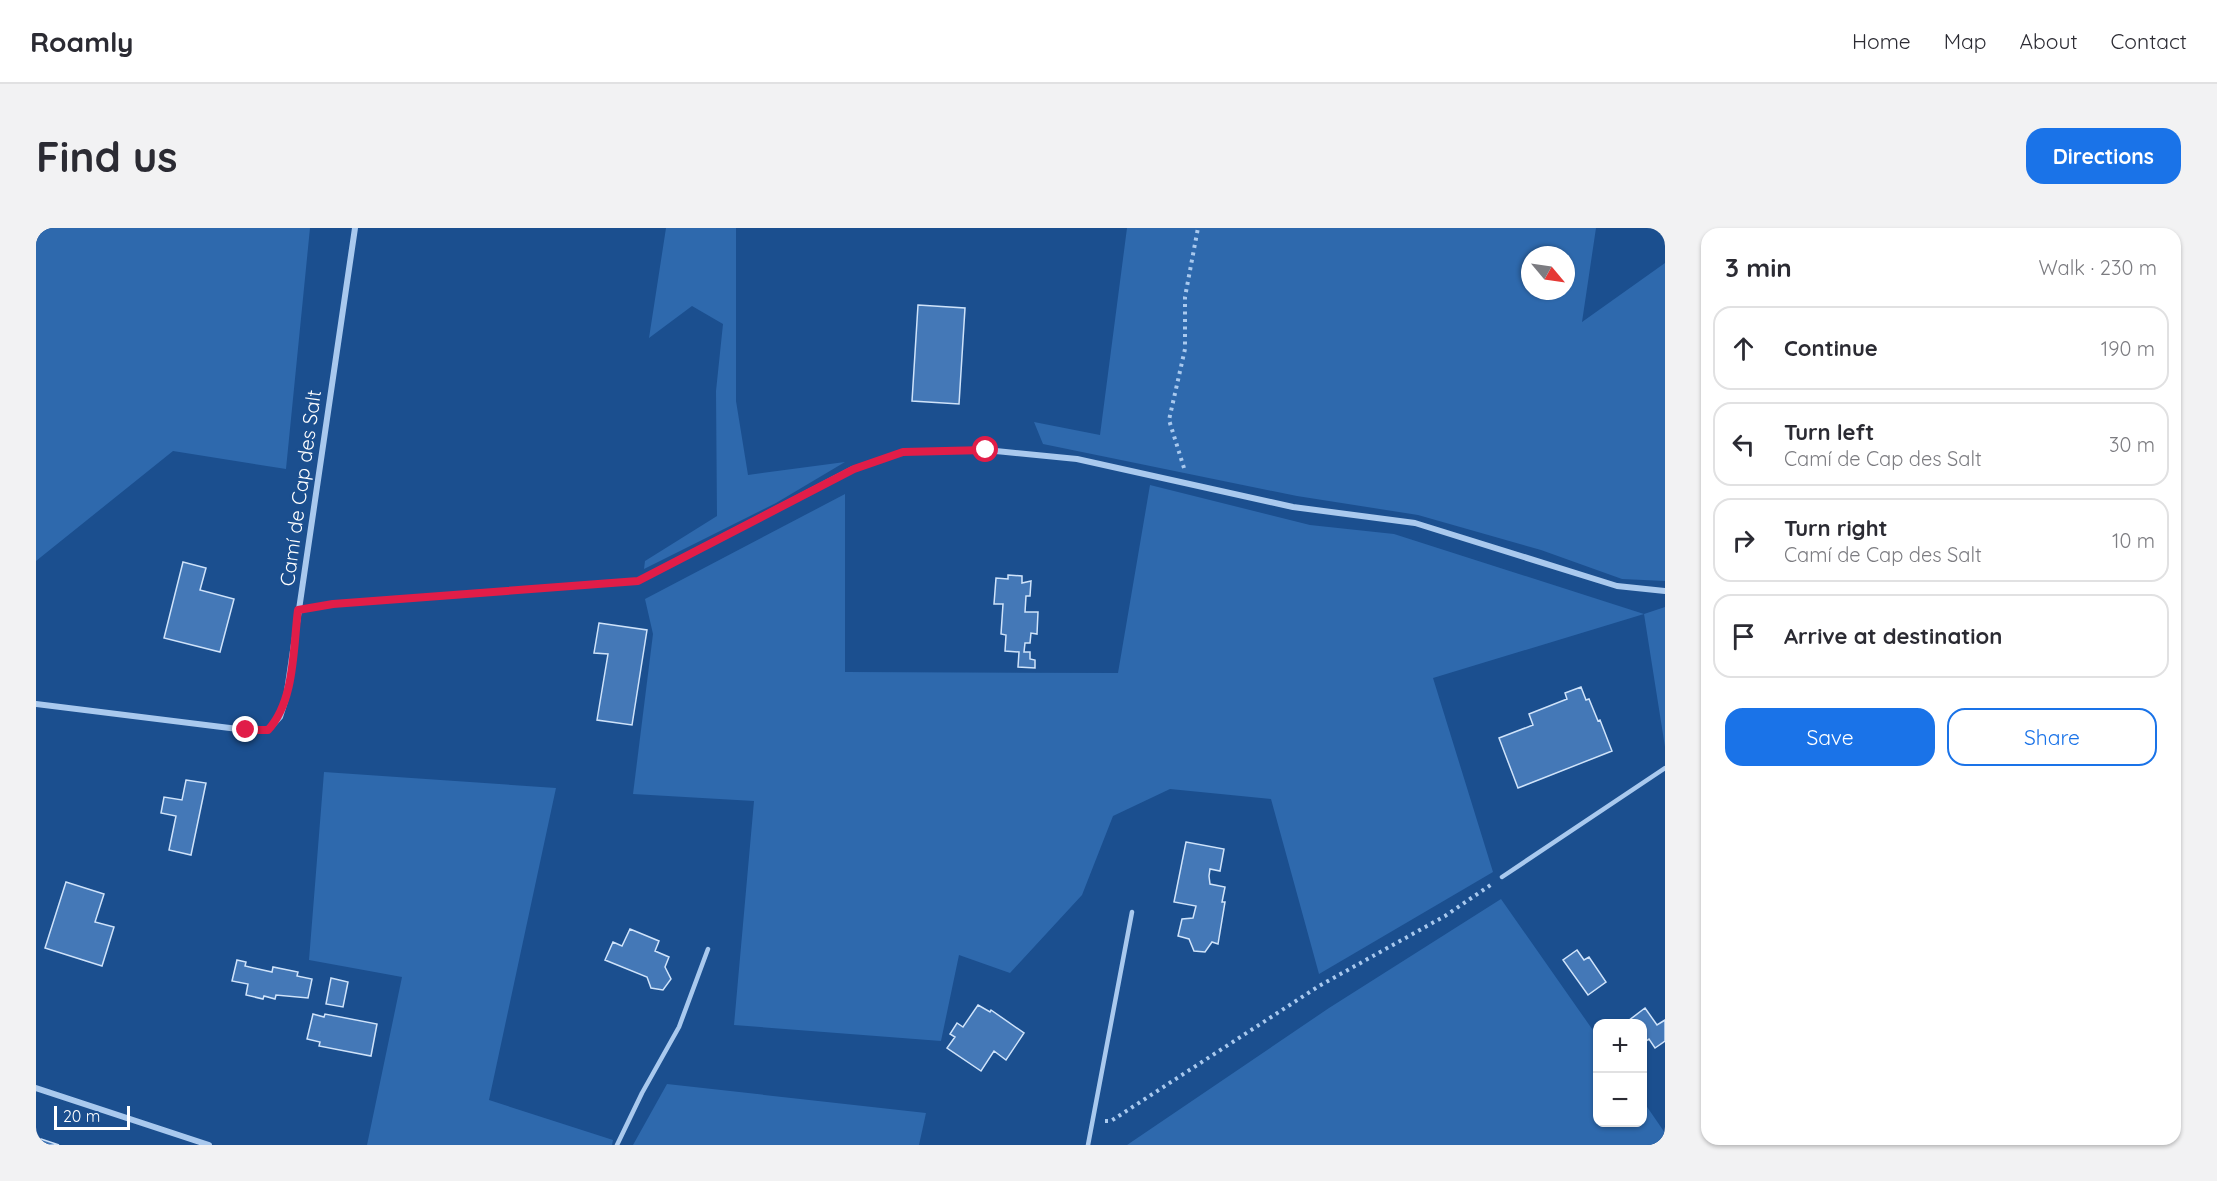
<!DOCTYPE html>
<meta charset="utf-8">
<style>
:root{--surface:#fff;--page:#f2f2f3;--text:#2b2b33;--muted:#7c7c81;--line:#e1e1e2;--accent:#1a73e8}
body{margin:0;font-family:Quicksand,sans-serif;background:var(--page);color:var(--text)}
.controls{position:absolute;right:18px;bottom:18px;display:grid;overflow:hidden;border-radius:12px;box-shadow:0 2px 4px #0004}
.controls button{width:54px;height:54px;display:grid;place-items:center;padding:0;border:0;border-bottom:2px solid var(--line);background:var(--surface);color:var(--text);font:30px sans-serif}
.compass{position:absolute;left:1485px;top:18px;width:54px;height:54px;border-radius:50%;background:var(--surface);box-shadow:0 2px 4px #0004;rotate:119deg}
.scale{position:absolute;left:18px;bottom:15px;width:76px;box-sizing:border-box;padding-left:6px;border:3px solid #fff;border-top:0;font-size:16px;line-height:21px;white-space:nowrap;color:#fff;-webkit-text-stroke:4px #1b4f8f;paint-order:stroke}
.stop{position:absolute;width:18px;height:18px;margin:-14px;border:4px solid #e11d48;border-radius:50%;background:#fff}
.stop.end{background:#e11d48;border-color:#fff;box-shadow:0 2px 6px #0008}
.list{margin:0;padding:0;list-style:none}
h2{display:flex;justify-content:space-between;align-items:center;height:78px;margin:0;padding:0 24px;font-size:26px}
h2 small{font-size:20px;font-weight:400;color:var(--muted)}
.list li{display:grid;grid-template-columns:39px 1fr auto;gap:18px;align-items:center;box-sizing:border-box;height:84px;margin:0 12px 12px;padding:0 12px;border:2px solid var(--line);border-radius:18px}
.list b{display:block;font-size:22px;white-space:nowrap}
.list p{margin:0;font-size:20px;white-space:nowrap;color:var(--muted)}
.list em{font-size:20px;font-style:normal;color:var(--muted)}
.actions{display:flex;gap:12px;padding:18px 24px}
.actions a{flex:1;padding:14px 0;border:2px solid var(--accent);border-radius:18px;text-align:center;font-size:21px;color:var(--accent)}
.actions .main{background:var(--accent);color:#fff}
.icon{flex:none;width:33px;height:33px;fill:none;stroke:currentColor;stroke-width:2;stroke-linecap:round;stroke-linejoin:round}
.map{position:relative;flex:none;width:1629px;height:917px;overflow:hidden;border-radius:18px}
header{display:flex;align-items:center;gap:36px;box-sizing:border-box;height:84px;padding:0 30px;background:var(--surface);border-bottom:2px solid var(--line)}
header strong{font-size:28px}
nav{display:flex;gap:33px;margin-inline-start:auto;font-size:21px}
.intro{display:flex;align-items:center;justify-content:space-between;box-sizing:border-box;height:144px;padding:0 36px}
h1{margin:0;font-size:42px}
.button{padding:15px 27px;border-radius:18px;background:var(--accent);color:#fff;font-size:21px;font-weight:700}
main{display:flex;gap:36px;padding:0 36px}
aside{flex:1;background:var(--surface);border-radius:18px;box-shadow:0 2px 4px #0004}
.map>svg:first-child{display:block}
</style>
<header>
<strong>Roamly</strong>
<nav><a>Home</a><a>Map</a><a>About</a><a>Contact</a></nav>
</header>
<div class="intro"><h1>Find us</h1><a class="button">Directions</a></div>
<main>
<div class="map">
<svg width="1629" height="917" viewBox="0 0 1629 917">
<rect width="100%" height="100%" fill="#1b4f8f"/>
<path fill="#2e69ad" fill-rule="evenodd" d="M0,0H274L250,241L137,223L0,333Z
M630,0H700V173L712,247L809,234L740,275L608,341L609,333L681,288L680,163L687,96L656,78L613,110Z
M1091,0H1560L1546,94L1629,35V353L1586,351L1505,322L1382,287L1261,268L1007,216L998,194L1064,207ZM1494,27H1530V63H1494Z
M1114,257L1274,297L1358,306L1608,386L1629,379V519L1608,386L1397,450L1457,644L1283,746L1235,571L1134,561L1077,588L1046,667L974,745L923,727L905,813L698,797L718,573L597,566L617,406L609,371L809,266V444L1082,445Z
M288,544L520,560L453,872L577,912L576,917H331L366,749L273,732Z
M1465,671L1561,808L1562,894H1606L1607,873L1629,905V910L1619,917H1091L1293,780Z
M631,856L890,885L883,917H597Z"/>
<path fill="#4478b7" stroke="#cfe3fa" stroke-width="1.5" d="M882,77L929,80L923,176L876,173Z
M147,334L170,340L164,362L198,371L184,424L128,410Z
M972,347L986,348V355L995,353L994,368H990L989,384H1002L1001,406L995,405L994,415H989L988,424H994V431L999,432V440L982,439L983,424L969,423L970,407L965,406L967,376H958L960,350L972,351Z
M563,395L611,402L596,497L561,492L572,426L558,425Z
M1545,459L1550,472L1553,471L1562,493L1564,492L1576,523L1482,560L1463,510L1497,497L1493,486L1531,471L1529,465Z
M150,552L170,555L155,627L133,622L140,588L125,585L128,569L146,572Z
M1150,614L1188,621L1184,643L1174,641L1173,648L1174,656L1189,659L1186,674H1189L1182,716L1176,714L1169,724L1158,723L1153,711L1142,708L1146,691L1157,690L1160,678L1138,674Z
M30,654L68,666L59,694L78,699L66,738L9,720Z
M594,701L623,713L619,723L633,729L629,739L635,751L627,762L615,760L611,749L569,732L577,714L586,718Z
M1541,722L1548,732L1553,729L1570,754L1552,767L1527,732Z
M201,732L210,734L209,738L236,744L237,739L262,744L261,748L276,751L272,770L240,767L239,771L228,768L227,771L210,767L212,756L196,753Z
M295,750L312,754L307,779L290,776Z
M942,777L954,784L955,782L988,805L970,832L958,823L945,843L911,820L919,809L914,806L921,795L927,799Z
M1609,780L1621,797L1629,792V813L1619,820L1613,811L1606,816V796H1588Z
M277,786L288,789L289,786L341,796L335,828L283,818L284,814L271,811Z
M5,911L23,917H3Z"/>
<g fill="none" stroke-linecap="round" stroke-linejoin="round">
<path stroke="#a9c9ee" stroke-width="4" stroke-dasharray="3 4.5" stroke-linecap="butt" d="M1148,240L1133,192L1149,121V69L1162,0
M1069,893H1075L1283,758L1409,688L1456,656"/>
<path stroke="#a9c9ee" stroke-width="4.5" d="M1466,649L1629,540
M581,917L606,865L643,799L672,721
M1052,917L1096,684"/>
<path stroke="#a9c9ee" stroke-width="6" d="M262,382L297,376L602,353L817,241L867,224L950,222L1041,231L1257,279L1379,295L1581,358L1629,363
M0,476L210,502H232L244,489L250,470L319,0
M0,860L173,917"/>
</g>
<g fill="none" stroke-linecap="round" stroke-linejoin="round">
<path stroke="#e11d48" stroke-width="8" d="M210,502H232C259,473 257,420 262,382L297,376L602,353L818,241L867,224L950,222"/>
</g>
<g text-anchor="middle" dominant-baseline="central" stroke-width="4.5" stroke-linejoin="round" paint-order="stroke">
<g font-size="20" fill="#fff" stroke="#1b4f8f">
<text transform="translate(264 260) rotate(-82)">Camí de Cap des Salt</text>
</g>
</g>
</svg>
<div class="controls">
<button>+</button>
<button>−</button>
</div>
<svg class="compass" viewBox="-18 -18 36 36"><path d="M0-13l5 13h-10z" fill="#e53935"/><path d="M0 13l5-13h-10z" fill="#7c7c81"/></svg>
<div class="scale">20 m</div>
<div class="stop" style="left:950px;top:222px"></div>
<div class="stop end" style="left:210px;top:502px"></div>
</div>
<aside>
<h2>3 min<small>Walk · 230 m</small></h2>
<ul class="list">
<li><svg class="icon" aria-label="ahead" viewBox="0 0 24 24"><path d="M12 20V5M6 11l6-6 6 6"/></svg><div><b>Continue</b></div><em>190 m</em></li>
<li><svg class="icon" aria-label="left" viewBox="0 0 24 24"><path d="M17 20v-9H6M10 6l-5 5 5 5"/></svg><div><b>Turn left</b><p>Camí de Cap des Salt</p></div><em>30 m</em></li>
<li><svg class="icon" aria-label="right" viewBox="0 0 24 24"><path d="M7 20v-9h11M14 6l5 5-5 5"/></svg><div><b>Turn right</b><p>Camí de Cap des Salt</p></div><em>10 m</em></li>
<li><svg class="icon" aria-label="arrive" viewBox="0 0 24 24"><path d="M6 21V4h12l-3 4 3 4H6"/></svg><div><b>Arrive at destination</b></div></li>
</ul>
<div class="actions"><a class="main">Save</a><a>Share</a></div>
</aside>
</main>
